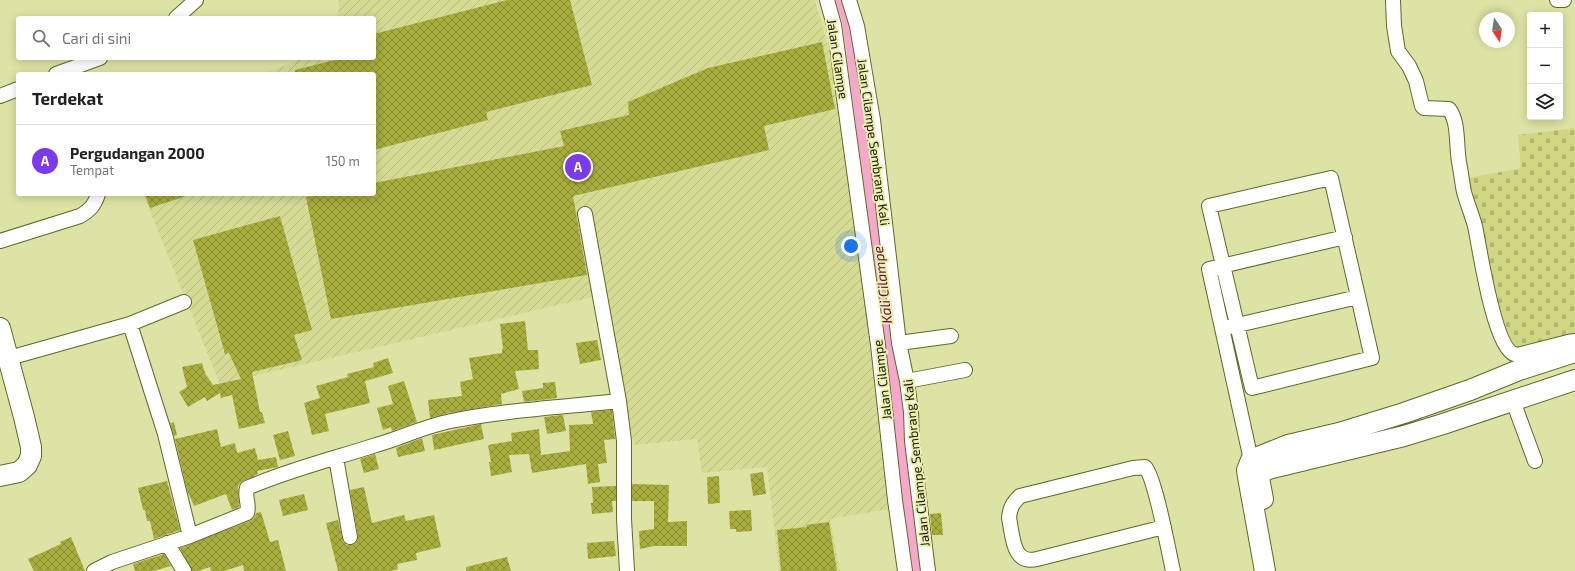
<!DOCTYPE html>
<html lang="id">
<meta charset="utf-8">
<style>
:root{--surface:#fff;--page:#f6f6f6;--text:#202124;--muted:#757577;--line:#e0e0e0;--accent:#7c3aed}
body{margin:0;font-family:"Exo 2",sans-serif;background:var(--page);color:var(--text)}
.controls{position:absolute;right:12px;top:12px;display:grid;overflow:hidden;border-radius:4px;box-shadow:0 2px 10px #0003}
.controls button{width:36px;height:36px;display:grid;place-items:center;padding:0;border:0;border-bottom:1px solid var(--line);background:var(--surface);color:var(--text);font:20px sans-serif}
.compass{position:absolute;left:1479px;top:12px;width:36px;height:36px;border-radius:50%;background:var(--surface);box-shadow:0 2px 10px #0003;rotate:167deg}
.you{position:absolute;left:851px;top:246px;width:14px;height:14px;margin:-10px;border:3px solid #fff;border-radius:50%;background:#1a73e8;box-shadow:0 0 0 6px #1a73e833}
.badge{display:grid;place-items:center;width:26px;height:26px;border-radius:50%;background:var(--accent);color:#fff;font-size:13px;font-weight:700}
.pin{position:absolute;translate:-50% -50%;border:2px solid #fff;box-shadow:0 1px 4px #0006}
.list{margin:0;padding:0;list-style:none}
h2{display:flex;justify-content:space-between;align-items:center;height:52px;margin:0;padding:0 16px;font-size:17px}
h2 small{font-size:13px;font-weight:400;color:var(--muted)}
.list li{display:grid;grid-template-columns:26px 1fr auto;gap:12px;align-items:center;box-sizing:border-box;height:72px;padding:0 16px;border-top:1px solid var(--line)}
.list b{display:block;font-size:15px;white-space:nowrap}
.list p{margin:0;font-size:13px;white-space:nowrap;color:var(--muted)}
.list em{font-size:13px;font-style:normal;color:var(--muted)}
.icon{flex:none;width:22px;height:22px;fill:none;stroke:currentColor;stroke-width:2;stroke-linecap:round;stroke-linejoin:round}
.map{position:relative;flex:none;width:1575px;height:571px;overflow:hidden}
.search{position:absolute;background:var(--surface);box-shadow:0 2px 10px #0003;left:16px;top:16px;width:360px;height:44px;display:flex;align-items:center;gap:10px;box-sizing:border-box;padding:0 14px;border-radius:4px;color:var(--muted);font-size:15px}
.panel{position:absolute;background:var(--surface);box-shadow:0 2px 10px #0003;left:16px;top:72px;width:360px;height:124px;border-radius:4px}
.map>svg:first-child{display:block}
</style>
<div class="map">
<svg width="1575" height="571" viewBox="0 0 1575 571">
<defs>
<pattern id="industrial-furrows" width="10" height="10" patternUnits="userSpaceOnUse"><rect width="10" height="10" fill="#d5db94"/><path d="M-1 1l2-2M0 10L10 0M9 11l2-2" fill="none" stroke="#b6bb7e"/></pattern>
<pattern id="cemetery-stones" width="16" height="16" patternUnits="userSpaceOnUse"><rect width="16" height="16" fill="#d0d681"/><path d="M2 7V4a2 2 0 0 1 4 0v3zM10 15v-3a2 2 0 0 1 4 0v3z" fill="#b2b76e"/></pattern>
<pattern id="building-cross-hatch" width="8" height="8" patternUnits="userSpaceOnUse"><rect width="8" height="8" fill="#a8ad3e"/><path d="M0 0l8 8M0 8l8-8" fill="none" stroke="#888c32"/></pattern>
</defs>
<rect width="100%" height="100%" fill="#dde3a4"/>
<path fill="url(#industrial-furrows)" d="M339,0H815L827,43L850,158L890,509L830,519L840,571H779L767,467L702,473L697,439L634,445L597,296L220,384L143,194H374V74H263L304,58H374V18H338Z"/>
<path fill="url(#cemetery-stones)" d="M1575,128V347L1512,366L1491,324L1458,180L1521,168L1518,135Z"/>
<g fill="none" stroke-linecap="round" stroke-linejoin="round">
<path stroke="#f6a8ca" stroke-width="14" d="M842,0L849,20L861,110L916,571"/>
</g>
<path fill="url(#building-cross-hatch)" d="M507,0H570L592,85L486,112L488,120L374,150V74H295V70L343,58H374V34Z
M822,42L835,109L764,126L769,150L573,196L587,275L331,319L306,197L320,194H374V183L564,146L560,131L629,115L628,102L708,68Z
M145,194H185L186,196L150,208Z
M280,216L312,330L294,335L302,360L252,372L260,412H262L265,423L239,429L232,395L221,398L220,393L207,401L205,397L188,407L179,392L187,387L182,367L202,363L205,373L213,385L241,379L229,353L225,354L193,240Z
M525,321L528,350H538L539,369L515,371L519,389L501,394L502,404L449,413L430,418L428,400L462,396L460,382L473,379L469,358L502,353V349H503L500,324Z
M597,340L601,360L580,364L576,343Z
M388,358L393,373L365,381L370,403L325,414L329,431L312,435L304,403L320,398L316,386L348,377L347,374L374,367L373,363Z
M404,381L417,422L392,431L391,427L383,430L377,408L393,404L388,386Z
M555,382L557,398L524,402L522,391L543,388V383Z
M612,410L615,439L604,440L607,463L598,464L600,482L588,484L586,464L532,473L529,454L509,455L512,472L491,476L489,462H491L488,445L512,441L511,433L539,429L541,455L570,451L569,425L593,424L591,412Z
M563,415L566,431L547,434L544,417Z
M174,422L177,435L174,436L170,423Z
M481,424L484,439L434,450L432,435Z
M217,429L221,447L235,443L237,453L255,448L258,460L276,457L278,467L257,471L258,474L241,482L238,486L239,507L232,510L226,494L194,506L187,490L175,439Z
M288,431L295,456L280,460L273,435Z
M422,438L425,451L398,457L396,448Z
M375,454L379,469L364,473L360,459Z
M763,472L766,494L753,496L750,474Z
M719,476L720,503L708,504L707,477Z
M167,481L180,530L154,539L150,521H147L145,510H143L138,488Z
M632,484L669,485L668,522L687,521V546H654L640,549L639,531L654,529V501H632Z
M616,486V501H612L613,512L592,514L591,503H593L592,487Z
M364,487L372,523L404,515L406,521L434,515L441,547L416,553L417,560L397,564L398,569L391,571H338L326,523L338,520L343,542L347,545H351L356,543L358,536L350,490Z
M304,494L308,510L283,516L279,500Z
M751,510L752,531L736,532V529H730L729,511Z
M261,512L270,542L278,540L286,571H244L243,565L224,571H211L210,567L198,571H192L180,548L250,521L254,518L256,513Z
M941,513L943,535H932L930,514Z
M829,522L837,571H781L777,530L807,527L806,525Z
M71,537L85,571H34L28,559L61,544L60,542Z
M614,541L616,556L588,559L587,543Z
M164,554L171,566L153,571H135L133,564Z
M507,557L511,571H466V567Z"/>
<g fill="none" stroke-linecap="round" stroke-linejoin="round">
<defs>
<path id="street" d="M827,0L834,25L878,345L895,500L905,571
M849,0L857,26L873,120L899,343L907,381L911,412L912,441L928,571
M1393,0L1394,26L1398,51L1409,66L1416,81L1422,106L1424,108L1449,109C1459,122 1456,145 1459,162C1461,172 1462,182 1464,192C1467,203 1472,215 1475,226C1480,249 1494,352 1517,355L1568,342L1575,341
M1557,0H1564
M176,18L196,0
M56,74L100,58
M0,96L18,89
M1331,178L1372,358L1252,388L1209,206Z
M585,214L619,401L624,441V519L627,571
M0,241L80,216C90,210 95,205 98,194
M130,324L165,434L190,536
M1229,327L1358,297
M899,343L951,336
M9,358L130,324L184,302
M907,381L965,370
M1513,401L1535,461
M336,458L350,537
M1256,467L1251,460L1209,269L1345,237
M1164,527L1037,559C1012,565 1013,536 1009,518C1010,507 1013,503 1020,496L1133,468L1145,467C1155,477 1169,553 1173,571
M167,543L184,571
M94,571L112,562L190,536L247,513C250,505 244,496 247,488C288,470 333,459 376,445C401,438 425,426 451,421C506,410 564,407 619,401"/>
<path id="secondary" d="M0,328L24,417L31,447V456L27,465L19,472L0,476
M1263,499L1259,478L1261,473L1268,469L1404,436L1443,424L1575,380
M1265,571L1248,477L1247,470L1251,460L1288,445L1339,433L1404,413L1470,390L1519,370L1575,352"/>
</defs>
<use href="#street" stroke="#63672b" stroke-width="16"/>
<use href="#secondary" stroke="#63672b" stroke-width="22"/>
<use href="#street" stroke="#fff" stroke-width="14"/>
<use href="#secondary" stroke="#fff" stroke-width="20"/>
</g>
<g text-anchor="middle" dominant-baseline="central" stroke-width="4" stroke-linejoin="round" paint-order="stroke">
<g font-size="13" fill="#191b03" stroke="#ebf0b1">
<text transform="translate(838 59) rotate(81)">Jalan Cilampe</text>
<text transform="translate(874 142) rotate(82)">Jalan Cilampe Sembrang Kali</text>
<text transform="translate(882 380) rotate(-97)">Jalan Cilampe</text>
<text transform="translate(916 463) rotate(-96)">Jalan Cilampe Sembrang Kali</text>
</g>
<g font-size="14" font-style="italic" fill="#5c0e3a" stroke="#ebf0b1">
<text transform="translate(882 285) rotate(-97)">Kali Cilampe</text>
</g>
</g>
</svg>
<div class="controls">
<button>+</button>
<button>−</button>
<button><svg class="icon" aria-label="layers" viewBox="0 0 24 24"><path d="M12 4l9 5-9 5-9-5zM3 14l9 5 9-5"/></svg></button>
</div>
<svg class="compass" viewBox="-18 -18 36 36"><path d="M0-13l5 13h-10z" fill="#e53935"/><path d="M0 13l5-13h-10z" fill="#757577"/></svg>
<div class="you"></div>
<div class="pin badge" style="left:578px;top:167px">A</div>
<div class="search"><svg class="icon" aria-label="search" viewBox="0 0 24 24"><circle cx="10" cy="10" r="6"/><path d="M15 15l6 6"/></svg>Cari di sini</div>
<section class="panel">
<h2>Terdekat<small></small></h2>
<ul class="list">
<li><span class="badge">A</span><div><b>Pergudangan 2000</b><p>Tempat</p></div><em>150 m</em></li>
</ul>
</section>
</div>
